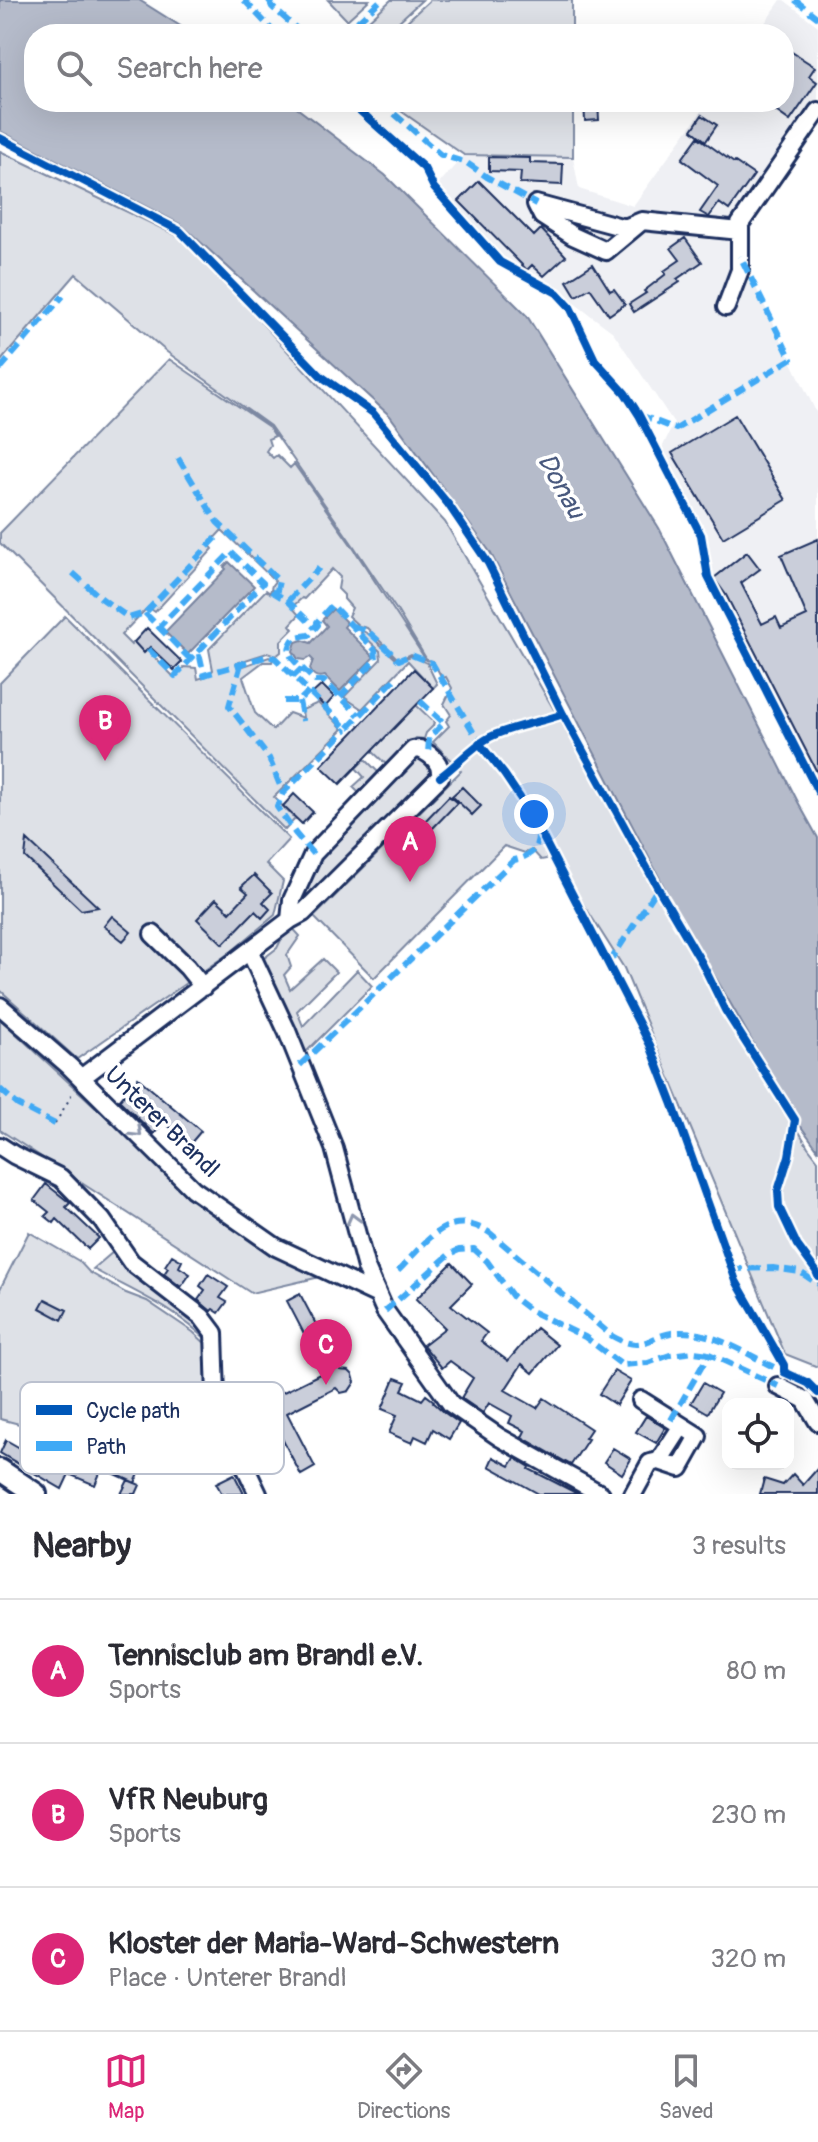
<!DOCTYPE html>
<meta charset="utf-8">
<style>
:root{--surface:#fff;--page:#f7f7f7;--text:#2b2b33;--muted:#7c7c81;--line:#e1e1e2;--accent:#db2777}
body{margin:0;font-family:Pangolin,sans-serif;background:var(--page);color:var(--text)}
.controls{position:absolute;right:24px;bottom:24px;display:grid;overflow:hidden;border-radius:16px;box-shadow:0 8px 32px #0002}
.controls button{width:72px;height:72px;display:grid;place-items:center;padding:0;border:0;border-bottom:2px solid var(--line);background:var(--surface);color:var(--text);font:40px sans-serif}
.you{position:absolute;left:534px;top:814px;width:28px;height:28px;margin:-20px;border:6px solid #fff;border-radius:50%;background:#1a73e8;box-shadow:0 0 0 12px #1a73e833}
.badge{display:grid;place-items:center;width:52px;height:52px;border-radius:50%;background:var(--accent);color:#fff;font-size:26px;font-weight:700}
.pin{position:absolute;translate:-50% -66px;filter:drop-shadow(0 2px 4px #0008)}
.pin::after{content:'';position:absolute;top:42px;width:28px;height:24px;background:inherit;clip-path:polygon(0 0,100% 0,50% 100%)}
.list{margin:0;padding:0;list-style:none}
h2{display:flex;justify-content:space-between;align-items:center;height:104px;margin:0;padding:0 32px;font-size:34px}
h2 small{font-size:26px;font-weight:400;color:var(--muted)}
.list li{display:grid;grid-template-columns:52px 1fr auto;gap:24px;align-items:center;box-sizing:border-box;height:144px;padding:0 32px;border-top:2px solid var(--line)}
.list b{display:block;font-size:30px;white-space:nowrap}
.list p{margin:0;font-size:26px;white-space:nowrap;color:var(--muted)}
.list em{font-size:26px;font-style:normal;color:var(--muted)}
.icon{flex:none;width:44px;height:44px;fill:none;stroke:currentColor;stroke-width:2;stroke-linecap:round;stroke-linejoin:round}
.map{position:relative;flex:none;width:818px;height:1494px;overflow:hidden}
.search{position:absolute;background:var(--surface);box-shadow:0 8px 32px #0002;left:24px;right:24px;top:24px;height:88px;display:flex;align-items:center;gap:20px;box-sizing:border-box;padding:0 28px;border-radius:32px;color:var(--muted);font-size:30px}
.sheet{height:536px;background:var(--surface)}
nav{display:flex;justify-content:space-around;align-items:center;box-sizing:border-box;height:112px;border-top:2px solid var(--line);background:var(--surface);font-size:22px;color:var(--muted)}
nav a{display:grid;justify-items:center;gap:4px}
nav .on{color:var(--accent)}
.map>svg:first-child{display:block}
</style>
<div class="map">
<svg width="818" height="1494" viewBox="0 0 818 1494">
<rect width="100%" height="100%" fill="#fff"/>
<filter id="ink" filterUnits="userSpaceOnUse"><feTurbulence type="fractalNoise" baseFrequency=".0125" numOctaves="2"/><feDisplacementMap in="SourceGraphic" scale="16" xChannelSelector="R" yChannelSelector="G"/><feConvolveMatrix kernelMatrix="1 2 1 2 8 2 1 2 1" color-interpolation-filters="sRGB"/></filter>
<g filter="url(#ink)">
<path fill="#eff0f4" d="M781,0H784L818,26V127L741,237L742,259L818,416V784L712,578L708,534L660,452L674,423L613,332L570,300L505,263L437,186L464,155L573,157L579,189L633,206L708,102H784V34H757Z"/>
<path fill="#dee1e7" stroke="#7c88a2" stroke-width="2" fill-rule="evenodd" d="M328,0H369L347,20Z
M391,0H422L385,34H354Z
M430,0H572V34H393Z
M388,102H573V157L464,155Z
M0,151L184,239L445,522L808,1147L818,1160V1367L785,1354L624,968L567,878L557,857L541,860L532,850L525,853L504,846L374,978L314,917L461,771L433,742L449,726L446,721L451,715L444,704L452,688L446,677L442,678L433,661L427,660L398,612L353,545L270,426L167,352L76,274L0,362Z
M169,359L269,427L275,436L268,439L270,445L266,451L273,458L277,455L290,468L294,464L352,546L426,660L411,654L399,660L367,628L359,626L348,616L352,608L344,599V595L338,589L340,577L332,569L304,599L302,598L292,607L299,615L290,625L293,629L281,641V652L276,656L267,653L236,663L238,668L269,657L273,659L272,662H263L243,677L255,713L273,730L289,713L303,718L302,710L318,703L343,729L274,797L295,819L285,830L0,543V533ZM222,530L275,581L272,585L270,593L266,590L209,649L213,670L208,676L198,679L196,668L184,667L174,677L147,650L144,652L134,642L131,645L121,635L148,607L155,612L213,549L209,544Z
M65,616L289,839L266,864L283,881L275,915L232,951L77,1059L0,990V683Z
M363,631L370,635L398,661L411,656L427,663L437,684L433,688L408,661L362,709L344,697L381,659L380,651L361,633Z
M416,705L434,722L433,726L426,733L424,739L416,738L389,767L372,751Z
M414,752L424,754L437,776L298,909L315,855Z
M365,759L381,775L361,795L353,787L364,777L356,768Z
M289,924L300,936L287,955L291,967L284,975L290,989L323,959L336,972L297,1011L303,1026L357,970L372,986L301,1057L259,962L277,948Z
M0,1019L190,1194L324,1276L251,1293L0,1130Z
M29,1232L79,1261L89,1272L126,1293L147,1301L193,1332L207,1345V1378L211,1402L229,1448L148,1440L162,1402L132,1386L104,1446L0,1419V1289Z
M113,1252C117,1257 121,1263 125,1267C150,1293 196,1306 209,1342C175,1308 134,1292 93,1269Z"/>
<path fill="#b5bbca" stroke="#77839f" stroke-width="2" d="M0,0H139L193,34H34V102H289L385,175L527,316L659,528L798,802L818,838V1150L802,1128L670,898L490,552L390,416L182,225L0,131Z
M229,562L254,586L188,654L165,632L226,569L224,567Z
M333,609L347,623L344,627L374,657L340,691L325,676C318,678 313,677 310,669L313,660L310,657L305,660L298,659L293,651L296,642L302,640L311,643L327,626L322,620Z"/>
<path fill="#caceda" stroke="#1b2f5e" stroke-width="2" d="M784,47L815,67L809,76L817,82L790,121L763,102H784Z
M584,102H598L599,120L585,121Z
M702,115L717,125L706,141L692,130Z
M698,137L734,163L735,162L754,175L729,210L719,203L709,217L700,212L718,186L682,159Z
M489,157L530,158V163L563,164L562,185L520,183L521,172L489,171Z
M479,181L534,236L541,229L566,256L544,276L532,265L527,270L459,201Z
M685,238L702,262L677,279L680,282L634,312L629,304L646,293L644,291L666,274L664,271L680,260L671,248Z
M593,264L610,291L614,289L625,304L609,315L590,288L576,296L567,281Z
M735,415L786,500L723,538L672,453Z
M818,539V774L726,595L714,578L747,552L760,569L741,583L762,624L776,617L781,628L807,616L781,555Z
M147,628L182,662L174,670L150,647L144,653L134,642Z
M414,669L433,688L340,784L321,766Z
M322,685L334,697L325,707L312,694Z
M462,787L481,806L472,815L452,796Z
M294,794L313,812L302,824L283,806Z
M449,796L457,803L432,829L424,822Z
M27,840L98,907L81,910L25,857Z
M254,875L272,893L263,902L270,909L262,918L255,911L223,944L197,919L216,899L230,912L248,893L241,887Z
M112,916L131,932L123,941L104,926Z
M138,1078L201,1131L190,1144L164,1122L154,1134L119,1100Z
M46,1184L70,1203L66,1207L99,1238L88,1249L57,1219L54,1223L45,1216L49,1212L34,1200Z
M172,1255L182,1261L179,1267L190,1274L181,1287L164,1274L168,1268L165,1266Z
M452,1263L472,1284L451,1305L487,1333L481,1341L508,1361L536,1328L557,1345L533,1373L522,1364L505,1390L537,1408L544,1398L591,1429L585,1438L588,1439L571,1465L522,1437L525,1431L509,1423L512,1416L489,1403L483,1413L461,1398L473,1378L450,1361L442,1368L423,1345L445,1328L416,1299Z
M208,1274L228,1287L220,1298L227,1302L219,1313L213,1309L211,1311L198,1300L205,1290L200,1286Z
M300,1294L340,1370L349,1371L353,1375L355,1382L349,1391L341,1393L336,1388L287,1413L315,1467L301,1475L273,1421L265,1425L264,1422L241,1432L235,1416L324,1372L287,1301Z
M45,1299L67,1310L62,1320L40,1308Z
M614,1371L631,1381L616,1405L599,1394Z
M395,1378L406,1382L402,1390L422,1400L426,1395L434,1401L433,1402L445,1413L459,1423L449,1439L433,1429L427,1442L415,1436L412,1443L389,1433L397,1415L382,1409Z
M703,1383L720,1393L708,1413L691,1403Z
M646,1416L665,1428L656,1443L636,1432Z
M6,1440L57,1469L65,1452L81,1460L83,1457L103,1466L95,1485L69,1474L62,1489L0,1453Z
M613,1448L631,1459L622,1474L604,1462Z
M120,1455L143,1465L135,1483L140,1485L136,1494H121L128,1480L135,1483L111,1472Z
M493,1457L510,1466L515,1458L530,1467L529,1469L578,1494H539L489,1466Z
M818,1468V1494H760L764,1479L783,1485L793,1474L803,1485Z
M234,1474L244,1494H222L216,1483Z"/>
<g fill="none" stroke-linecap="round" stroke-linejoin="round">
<defs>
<path id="minor" d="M642,221L606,251L573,236L542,216L536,204L625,228L642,221L740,231
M726,307L740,270V224L818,111
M420,749C432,755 442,763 440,777L303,913L290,920L292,900L313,854L413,750Z
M153,934L187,967L203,987
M250,952L287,1031L334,1148L366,1268L385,1311L451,1404L499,1437L601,1494
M0,1006L69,1066L193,1189L276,1247L376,1294
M81,1078L290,920
M0,1146L14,1155L61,1178L102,1220L131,1262L202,1317L214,1333L216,1397L231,1437L258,1494
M778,1386L805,1400L818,1422
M659,1461L681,1427
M633,1494L650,1463L659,1461L680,1468L698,1436L641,1400"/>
<path id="major" d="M0,1470L36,1494"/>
</defs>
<use href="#minor" stroke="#1b2f5e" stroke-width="22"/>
<use href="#major" stroke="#1b2f5e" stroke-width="26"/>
<path stroke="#1b2f5e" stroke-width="2" stroke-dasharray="2 6" stroke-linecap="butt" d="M55,1124L71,1096L70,1089"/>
<use href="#minor" stroke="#fff" stroke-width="16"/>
<use href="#major" stroke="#fff" stroke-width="20"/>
<path stroke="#3fa9f5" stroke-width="6" stroke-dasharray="12 6" stroke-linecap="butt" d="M244,0L276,34
M269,0L272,7L303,34
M795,0L818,18
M344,34L381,0
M381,102L441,155L467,163L487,177L536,204
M0,369L63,296
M640,415L676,429L791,359L740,256
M178,458L217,522L279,581L276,595
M73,573L101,598L129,618L145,613L217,537
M271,591L288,601L315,628
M288,601L319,568
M145,613L190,659L200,657L204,675L268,656L275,658L347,729L394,680L399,684
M353,626L369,632L399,660L411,655L432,663L483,748
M148,649L175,676L263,583L231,552L160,626
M241,664L229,706L269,758L283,793
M302,668L315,681H324L359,715
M293,677L302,668C290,658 284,651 295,637L309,635L318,625L317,622L332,605L375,650L376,659L340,697
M284,701H299L308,692
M299,701L303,721
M420,701L444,723L429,738L428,754
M313,854L295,833L277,807L283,793L347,729
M609,963L658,888
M300,1065L514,860C534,855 537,850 539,830
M0,1089L18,1105L55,1124
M731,1269L773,1268L800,1272L818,1284
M398,1271C427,1242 447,1206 490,1233L612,1336C645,1355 649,1334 678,1332C713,1330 753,1358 784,1372
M385,1311L450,1254L459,1250L474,1249L487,1261L513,1297L531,1311L585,1337L622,1365L648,1363L670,1355L693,1352L709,1354
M671,1420L709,1354L778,1386"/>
<defs>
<path id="cycleway" d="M350,102L424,168L434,188L500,262L557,293L570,307L595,360L625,393L639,415L701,535L708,577L818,792
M0,138L180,231L321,376L373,413L448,504L488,563L563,714L658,888L702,963L725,1010L795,1120L789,1156L778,1191L779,1207L797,1245L816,1271L818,1276
M479,743L504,774L531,814L650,1045L672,1102L736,1281L784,1365V1372L808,1383L818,1393
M440,777C457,765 471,747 490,737C512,726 539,723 563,714"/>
</defs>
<use href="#cycleway" stroke="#fff" stroke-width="13"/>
<use href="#cycleway" stroke="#0057b8" stroke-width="8"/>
</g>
<defs><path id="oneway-chevron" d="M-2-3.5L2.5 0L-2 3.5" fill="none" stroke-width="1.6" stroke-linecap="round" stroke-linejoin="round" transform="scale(2)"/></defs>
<g stroke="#8d97ae">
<use href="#oneway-chevron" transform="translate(137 1132) rotate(44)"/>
<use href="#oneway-chevron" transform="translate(353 1219) rotate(-105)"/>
</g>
</g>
<g text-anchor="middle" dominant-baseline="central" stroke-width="7" stroke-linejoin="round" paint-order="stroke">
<g font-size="24" fill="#1b2f5e" stroke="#fff">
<text transform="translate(162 1122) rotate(44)">Unterer Brandl</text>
</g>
<g font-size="26" font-style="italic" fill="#49597e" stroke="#fff">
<text transform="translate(561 486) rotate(61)">Donau</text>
</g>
</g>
<rect x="20" y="1382" width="264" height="92" rx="12" fill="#fff" stroke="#bbc1cf" stroke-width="2"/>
<rect x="36" y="1405" width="36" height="10" fill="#0057b8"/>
<rect x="36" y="1441" width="36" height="10" fill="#3fa9f5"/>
<g font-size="22" fill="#1b2f5e">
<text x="86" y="1418">Cycle path</text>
<text x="86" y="1454">Path</text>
</g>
</svg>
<div class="controls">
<button><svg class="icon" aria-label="locate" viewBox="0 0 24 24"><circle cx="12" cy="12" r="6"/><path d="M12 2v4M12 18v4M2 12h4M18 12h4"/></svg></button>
</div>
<div class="you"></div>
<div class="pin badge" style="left:410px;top:882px">A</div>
<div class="pin badge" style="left:105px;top:761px">B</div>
<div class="pin badge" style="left:326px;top:1385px">C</div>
<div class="search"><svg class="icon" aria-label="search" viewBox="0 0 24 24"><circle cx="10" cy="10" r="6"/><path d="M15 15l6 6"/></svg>Search here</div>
</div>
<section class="sheet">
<h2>Nearby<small>3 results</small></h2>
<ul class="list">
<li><span class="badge">A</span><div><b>Tennisclub am Brandl e.V.</b><p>Sports</p></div><em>80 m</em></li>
<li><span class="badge">B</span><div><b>VfR Neuburg</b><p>Sports</p></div><em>230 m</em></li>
<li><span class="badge">C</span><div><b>Kloster der Maria-Ward-Schwestern</b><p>Place · Unterer Brandl</p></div><em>320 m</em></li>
</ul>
</section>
<nav>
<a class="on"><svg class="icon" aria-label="map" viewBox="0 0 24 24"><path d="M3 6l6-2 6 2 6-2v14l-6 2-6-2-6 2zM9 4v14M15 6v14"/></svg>Map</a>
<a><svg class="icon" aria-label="directions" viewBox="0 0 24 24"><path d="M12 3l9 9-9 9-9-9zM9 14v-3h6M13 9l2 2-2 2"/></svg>Directions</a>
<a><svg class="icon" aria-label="saved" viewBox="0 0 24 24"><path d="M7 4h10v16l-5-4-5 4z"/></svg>Saved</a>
</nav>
